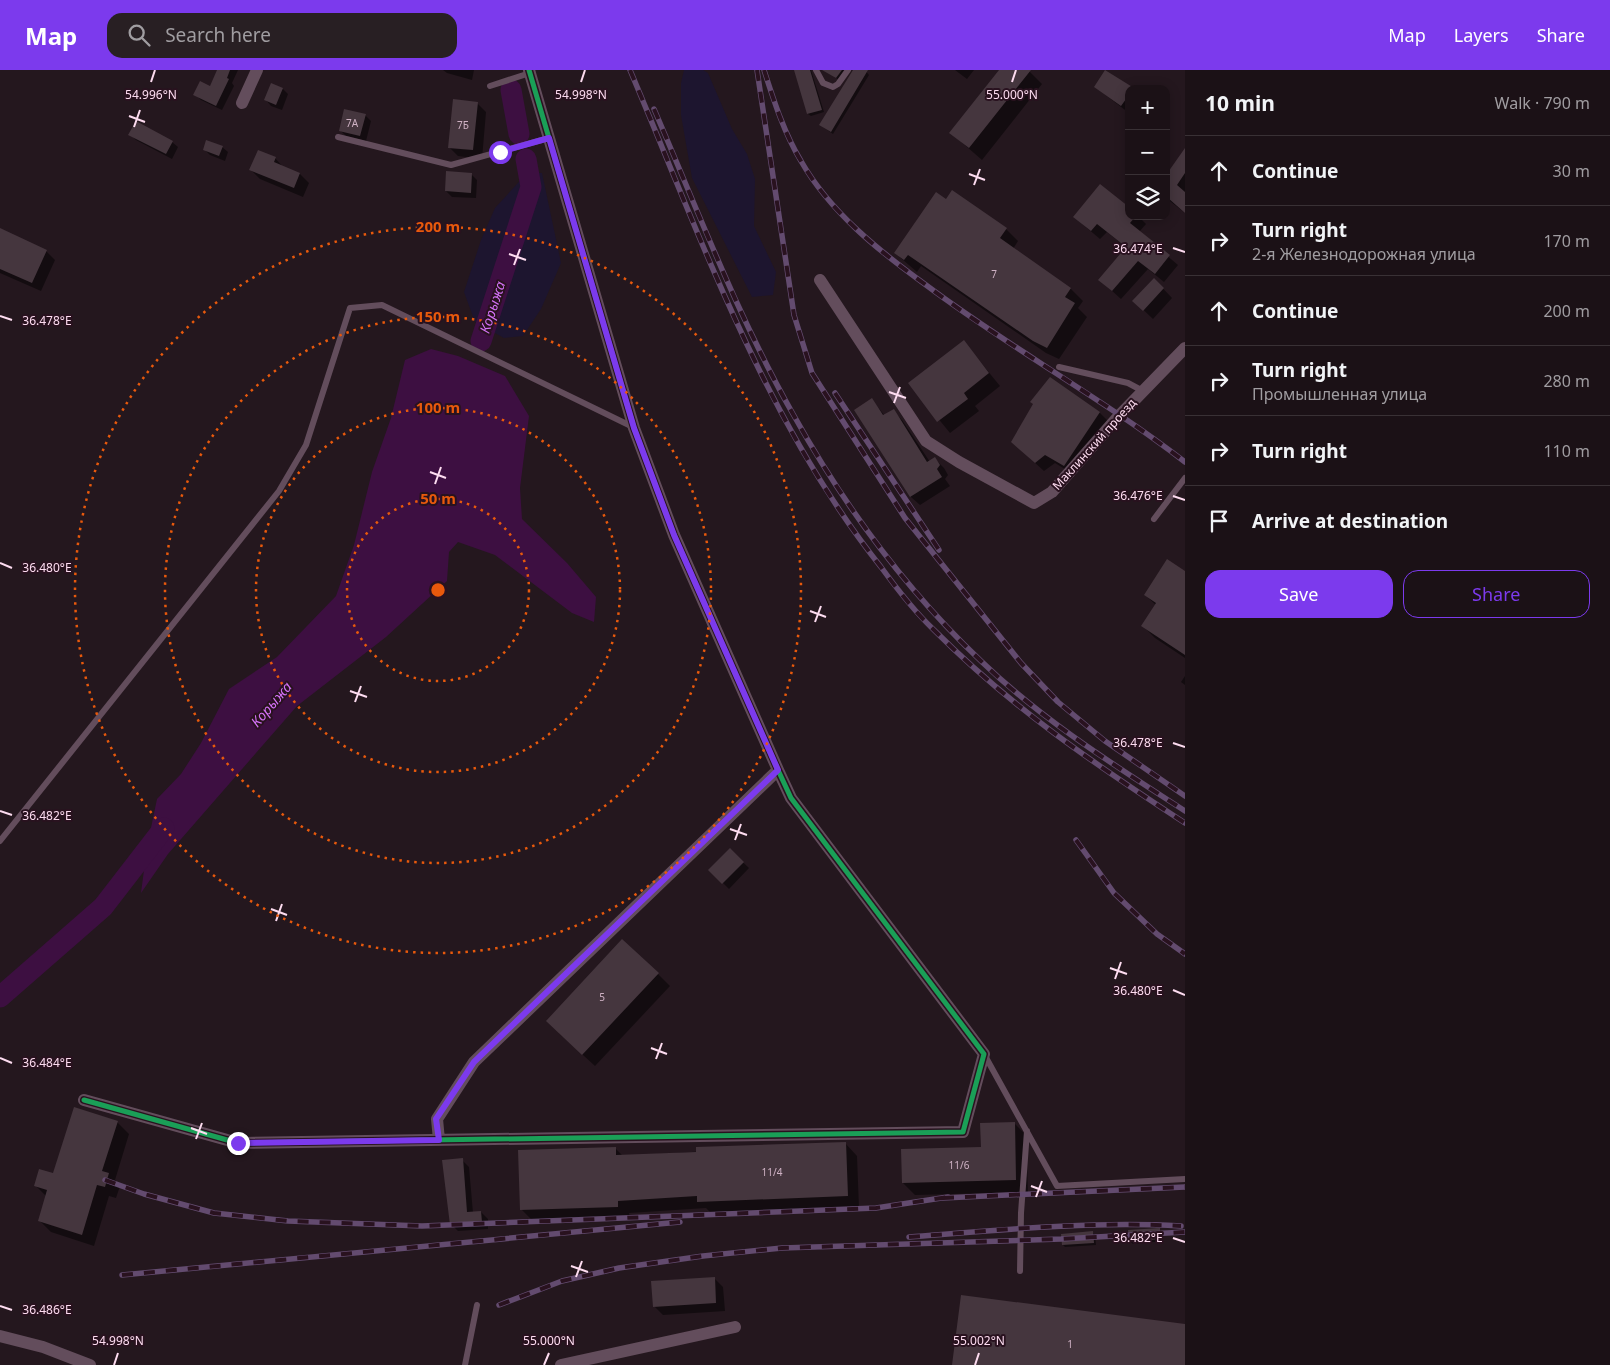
<!DOCTYPE html>
<meta charset="utf-8">
<style>
:root{--surface:#1b1116;--page:#281f23;--text:#f1f3f6;--muted:#a09da1;--line:#393135;--accent:#7c3aed}
body{margin:0;font-family:"Noto Sans",sans-serif;background:var(--page);color:var(--text)}
.controls{position:absolute;right:15px;top:15px;display:grid;overflow:hidden;border-radius:10px;box-shadow:0 2px 12px #0003}
.controls button{width:45px;height:45px;display:grid;place-items:center;padding:0;border:0;border-bottom:1px solid var(--line);background:var(--surface);color:var(--text);font:25px sans-serif}
.stop{position:absolute;width:15px;height:15px;margin:-11px;border:4px solid #7c3aed;border-radius:50%;background:#fff}
.stop.end{background:#7c3aed;border-color:#fff;box-shadow:0 1px 5px #0008}
.list{margin:0;padding:0;list-style:none}
h2{display:flex;justify-content:space-between;align-items:center;height:65px;margin:0;padding:0 20px;font-size:21px}
h2 small{font-size:16px;font-weight:400;color:var(--muted)}
.list li{display:grid;grid-template-columns:32px 1fr auto;gap:15px;align-items:center;box-sizing:border-box;height:70px;padding:0 20px;border-top:1px solid var(--line)}
.list b{display:block;font-size:19px;white-space:nowrap}
.list p{margin:0;font-size:16px;white-space:nowrap;color:var(--muted)}
.list em{font-size:16px;font-style:normal;color:var(--muted)}
.actions{display:flex;gap:10px;padding:15px 20px}
.actions a{flex:1;padding:11px 0;border:1px solid var(--accent);border-radius:15px;text-align:center;font-size:18px;color:var(--accent)}
.actions .main{background:var(--accent);color:#fff}
.icon{flex:none;width:28px;height:28px;fill:none;stroke:currentColor;stroke-width:2;stroke-linecap:round;stroke-linejoin:round}
.map{position:relative;flex:none;width:1185px;height:1295px;overflow:hidden}
header{display:flex;align-items:center;gap:30px;box-sizing:border-box;height:70px;padding:0 25px;background:var(--accent);color:#fff}
header strong{font-size:24px}
nav{display:flex;gap:28px;margin-inline-start:auto;font-size:18px}
.search{width:350px;height:45px;background:var(--page);display:flex;align-items:center;gap:12px;box-sizing:border-box;padding:0 18px;border-radius:15px;color:var(--muted);font-size:19px}
main{display:flex}
aside{flex:1;background:var(--surface)}
.map>svg:first-child{display:block}
</style>
<header>
<strong>Map</strong>
<div class="search"><svg class="icon" aria-label="search" viewBox="0 0 24 24"><circle cx="10" cy="10" r="6"/><path d="M15 15l6 6"/></svg>Search here</div>
<nav><a>Map</a><a>Layers</a><a>Share</a></nav>
</header>
<main>
<div class="map">
<svg width="1185" height="1295" viewBox="0 0 1185 1295">
<rect width="100%" height="100%" fill="#24171e"/>
<path fill="#1d152f" d="M684,0H703L708,3L732,59L747,84L755,109L754,156L776,202L773,225L752,227L692,108L681,45V13Z
M528,102L542,103L561,193L541,239L523,266L504,268L475,252L464,222L481,170L495,138Z"/>
<path fill="#3d0f41" d="M431,279L458,286L505,306L529,346L520,418L522,449L567,493L596,527L594,552L572,543L495,485L458,472L449,482L447,511L386,567L297,636L168,784L141,823L147,777L157,729L181,704L201,673L229,619L277,587L336,526L354,475L372,402L391,348L405,290Z"/>
<path fill="#0007" d="M218,0H238L232,13L234,16L222,40L201,30L195,24L210,17Z
M443,0H474L472,10L447,3Z
M795,0H811L824,42L811,46L808,44Z
M825,0H846L839,10Z
M854,0H865L869,5L833,64L823,57Z
M955,0H974L967,9Z
M1000,0H1028L1042,14L982,90L951,63Z
M1106,1L1133,19H1129V43L1095,17Z
M283,19L288,24L282,40L271,36L266,30Z
M477,33L486,42L482,89L458,86L449,77Z
M365,45L371,51L366,71L346,66L340,60Z
M130,64L172,72L178,77L172,89L136,70Z
M222,77L228,82L225,91L210,85L204,79Z
M1185,79V143L1166,128Z
M275,88L284,98L300,104L309,113L303,127L260,109L251,100Z
M471,104L477,110L476,128L452,127L446,121Z
M947,130L1006,159L1018,171L1013,179L1071,219L1083,231L1078,238L1087,247L1059,289L1046,283L921,196L917,202L895,183Z
M1138,146L1146,154L1139,162L1178,195L1164,212L1148,199L1121,229L1100,210L1127,178L1107,162L1100,169L1074,147Z
M0,160L46,181L55,190L41,221L0,203Z
M1154,209L1172,228L1153,249L1134,231Z
M964,272L1000,316L975,336L979,341L950,363L910,314Z
M1050,309L1100,343L1109,352L1073,404L1055,393L1044,401L1022,381Z
M872,330L885,346L893,341L902,350L930,392L935,389L944,398L948,405L945,409L950,416L920,435L911,427L856,340Z
M1185,502V588L1155,568L1143,556L1156,535L1145,525Z
M1185,606V615L1181,612Z
M730,780L749,798L729,819L710,800Z
M658,904L670,916L595,996L559,963Z
M117,1052L129,1064L115,1110L120,1116L116,1128L109,1126L94,1176L51,1162L39,1150L47,1127L35,1115L54,1105Z
M1014,1053L1026,1065L1028,1122L915,1125L903,1113L982,1078Z
M845,1073L857,1086L859,1138L711,1143L706,1138L629,1143L630,1149L534,1152L522,1140L616,1079L623,1086Z
M462,1090L469,1097L473,1143L481,1142L488,1149V1159L458,1161L451,1154Z
M1160,1159L1162,1162L1163,1171L1133,1174L1130,1171Z
M1093,1163L1095,1165L1096,1175L1065,1177L1063,1175Z
M714,1208L723,1217L725,1241L663,1245L654,1236Z"/>
<g fill="none" stroke-linecap="round" stroke-linejoin="round">
<path stroke="#3d0f41" stroke-width="21" d="M511,20L519,64
M481,271L531,117L526,89
M0,927L103,837L164,758"/>
</g>
<path fill="#45363e" d="M217,0H230L227,8L229,9L216,36L193,25L200,11L210,16Z
M794,0H810L822,40L807,44Z
M822,0H842L836,8Z
M853,0H868L831,62L819,55Z
M999,0H1031L969,78L949,63Z
M1105,0L1134,18L1129,19V25L1121,36L1094,17Z
M271,13L283,18L276,35L264,30Z
M453,29L478,32L473,80L448,78Z
M344,39L366,44L360,66L339,61Z
M136,51L173,71L166,84L128,65Z
M206,70L223,76L219,86L203,80Z
M1185,78V103L1177,115L1185,122V143L1168,128L1166,130V105Z
M258,80L276,87L274,92L300,103L294,118L249,100Z
M446,101L472,103L471,123L445,121Z
M1100,114L1129,137V146H1136L1130,153L1170,185L1155,204L1138,191L1112,221L1098,210L1126,177L1097,154L1091,161L1073,147Z
M952,120L1007,158L1000,168L1071,218L1065,227L1075,233L1047,278L1033,271L908,185L904,190L894,183L936,122L946,129Z
M0,158L47,180L32,213L0,199Z
M1154,208L1164,218L1143,241L1132,231Z
M964,270L989,303L964,323L968,329L937,352L908,313Z
M1050,307L1100,342L1064,396L1045,385L1035,393L1011,372L1033,334L1030,332Z
M872,328L883,345L894,339L927,392L935,387L940,395L937,399L942,407L910,427L854,340Z
M1167,489L1185,501V585L1141,556L1156,533L1144,525Z
M730,778L744,792L722,814L708,800Z
M622,869L659,903L582,985L546,951Z
M74,1037L118,1051L102,1101L109,1103L105,1117L97,1115L82,1165L38,1151L47,1120L34,1116L39,1099L53,1103Z
M1015,1052L1016,1110L902,1113L901,1079L981,1077L980,1053Z
M846,1072L848,1126L697,1132V1126L618,1131V1137L520,1140L518,1080L616,1077V1085L696,1082V1077Z
M463,1088L467,1142L481,1141L482,1152L450,1155L442,1090Z
M1160,1158L1161,1169L1129,1172L1128,1160Z
M1093,1161L1094,1173L1062,1175L1061,1164Z
M715,1207L716,1233L653,1237L651,1211Z
M961,1225L1185,1254V1295H952Z"/>
<g fill="none" stroke-linecap="round" stroke-linejoin="round">
<path stroke="#634d5c" stroke-width="6" d="M816,0L823,13L833,17L838,14L848,0
M490,16L530,3
M338,67L451,95L549,68
M1059,297L1128,313L1143,321
M1154,449L1185,408
M0,771L279,421L306,375L350,238L382,235L633,357
M984,984L1057,1116L1185,1109
M1020,1201L1021,1143L1027,1061
M465,1295L477,1235"/>
<path stroke="#634d5c" stroke-width="12" d="M242,33L257,0
M820,210L926,371L959,392L1034,433L1052,422L1118,347L1185,278
M84,1030L238,1073L963,1062L984,984L791,728L778,700L674,465L634,358L529,0
M439,1070L437,1049L474,992L778,700
M0,1266L43,1277L90,1295
M561,1295L735,1257"/>
<defs>
<path id="rail" d="M630,0C702,170 765,351 881,497C897,519 914,541 934,560C1012,638 1093,693 1185,753
M757,0L794,245L812,303L905,448L1021,593L1058,632L1105,671L1185,726
M764,0C774,31 784,63 801,91C830,142 879,181 926,215C1010,278 1102,328 1185,392
M654,39C698,141 738,247 793,344C843,434 906,520 981,591C1042,650 1114,695 1185,741
M835,323L939,480
M1076,770L1114,823L1157,864L1185,884
M105,1110L144,1124L214,1143L288,1151L422,1156L876,1138L948,1127
M943,1128L1185,1117
M909,1167C999,1160 1090,1151 1181,1156
M122,1205L680,1152
M499,1235L562,1211L619,1198L703,1186L782,1178L1061,1169L1185,1162"/>
</defs>
<use href="#rail" stroke="#634b6f" stroke-width="5.5"/>
<use href="#rail" stroke="#29121f" stroke-width="4" stroke-dasharray="11" stroke-linecap="butt"/>
<defs>
<path id="cycleway" d="M84,1030L238,1073L963,1062L984,984L791,728L778,700L674,465L634,358L529,0"/>
</defs>
<use href="#cycleway" stroke="#29121f" stroke-width="8"/>
<use href="#cycleway" stroke="#1a9f57" stroke-width="5"/>
</g>
<g fill="none" stroke-linecap="round" stroke-linejoin="round">
<path stroke="#7c3aed" stroke-width="6" d="M238,1073L439,1070L436,1049L474,992L778,700L674,465L634,358L549,68L500,82"/>
</g>
<path fill="none" stroke="#fddcf0" stroke-width="2" d="M151,12L155,0M581,12L585,0M1012,12L1016,0M129,46L145,52M134,57L140,40M969,104L985,110M974,115L980,99M1173,178L1185,182M509,184L526,190M514,195L520,179M0,246L12,250M889,322L906,328M894,333L900,317M430,402L446,408M435,414L441,397M1173,426L1185,430M0,493L12,498M810,541L826,547M815,552L821,536M350,621L367,627M355,632L361,616M1173,673L1185,677M0,741L12,745M730,759L747,765M735,770L741,754M271,839L287,845M276,851L282,834M1110,898L1127,904M1115,909L1121,892M1173,920L1185,925M651,978L667,984M0,988L12,993M656,989L662,973M191,1058L207,1064M196,1069L202,1053M1031,1116L1047,1122M1036,1127L1042,1111M1173,1168L1185,1172M571,1196L588,1202M576,1207L582,1191M0,1236L12,1240M114,1295L118,1283M544,1295L549,1283M975,1295L979,1283"/>
<g fill="none" stroke="#e8590c" stroke-width="2.5" stroke-dasharray="2.5 5">
<circle cx="438" cy="520" r="91"/>
<circle cx="438" cy="520" r="182"/>
<circle cx="438" cy="520" r="273"/>
<circle cx="438" cy="520" r="363"/>
</g>
<g text-anchor="middle" dominant-baseline="central" stroke-width="4" stroke-linejoin="round" paint-order="stroke">
<g font-size="10" fill="#cfb2c4">
<text x="352" y="53">7А</text>
<text x="463" y="55">7Б</text>
<text x="994" y="204">7</text>
<text x="602" y="927">5</text>
<text x="959" y="1095">11/6</text>
<text x="772" y="1102">11/4</text>
<text x="1070" y="1274">1</text>
</g>
<g font-size="12" fill="#fddcf0" stroke="#29121f">
<text transform="translate(1094 374) rotate(-48)">Маклинский проезд</text>
</g>
<g font-size="14" font-style="italic" fill="#d371f6" stroke="#29121f">
<text transform="translate(492 237) rotate(-72)">Корыжа</text>
<text transform="translate(271 634) rotate(-49)">Корыжа</text>
</g>
</g>
<g font-size="12" text-anchor="middle" fill="#fddcf0" stroke="#29121f" stroke-width="4" stroke-linejoin="round" paint-order="stroke">
<text x="581" y="29">54.998°N</text>
<text x="1012" y="29">55.000°N</text>
<text x="151" y="29">54.996°N</text>
<text x="1138" y="183">36.474°E</text>
<text x="47" y="255">36.478°E</text>
<text x="1138" y="430">36.476°E</text>
<text x="47" y="502">36.480°E</text>
<text x="1138" y="677">36.478°E</text>
<text x="47" y="750">36.482°E</text>
<text x="1138" y="925">36.480°E</text>
<text x="47" y="997">36.484°E</text>
<text x="1138" y="1172">36.482°E</text>
<text x="47" y="1244">36.486°E</text>
<text x="118" y="1275">54.998°N</text>
<text x="549" y="1275">55.000°N</text>
<text x="979" y="1275">55.002°N</text>
</g>
<circle cx="438" cy="520" r="8" fill="#e8590c" stroke="#29121f" stroke-width="2.5"/>
<g font-size="15" text-anchor="middle" font-weight="bold" fill="#e8590c" stroke="#29121f" stroke-width="4" stroke-linejoin="round" paint-order="stroke">
<text x="438" y="162">200 m</text>
<text x="438" y="252">150 m</text>
<text x="438" y="343">100 m</text>
<text x="438" y="434">50 m</text>
</g>
</svg>
<div class="controls">
<button>+</button>
<button>−</button>
<button><svg class="icon" aria-label="layers" viewBox="0 0 24 24"><path d="M12 4l9 5-9 5-9-5zM3 14l9 5 9-5"/></svg></button>
</div>
<div class="stop" style="left:500px;top:82px"></div>
<div class="stop end" style="left:238px;top:1073px"></div>
</div>
<aside>
<h2>10 min<small>Walk · 790 m</small></h2>
<ul class="list">
<li><svg class="icon" aria-label="ahead" viewBox="0 0 24 24"><path d="M12 20V5M6 11l6-6 6 6"/></svg><div><b>Continue</b></div><em>30 m</em></li>
<li><svg class="icon" aria-label="right" viewBox="0 0 24 24"><path d="M7 20v-9h11M14 6l5 5-5 5"/></svg><div><b>Turn right</b><p>2-я Железнодорожная улица</p></div><em>170 m</em></li>
<li><svg class="icon" aria-label="ahead" viewBox="0 0 24 24"><path d="M12 20V5M6 11l6-6 6 6"/></svg><div><b>Continue</b></div><em>200 m</em></li>
<li><svg class="icon" aria-label="right" viewBox="0 0 24 24"><path d="M7 20v-9h11M14 6l5 5-5 5"/></svg><div><b>Turn right</b><p>Промышленная улица</p></div><em>280 m</em></li>
<li><svg class="icon" aria-label="right" viewBox="0 0 24 24"><path d="M7 20v-9h11M14 6l5 5-5 5"/></svg><div><b>Turn right</b></div><em>110 m</em></li>
<li><svg class="icon" aria-label="arrive" viewBox="0 0 24 24"><path d="M6 21V4h12l-3 4 3 4H6"/></svg><div><b>Arrive at destination</b></div></li>
</ul>
<div class="actions"><a class="main">Save</a><a>Share</a></div>
</aside>
</main>
